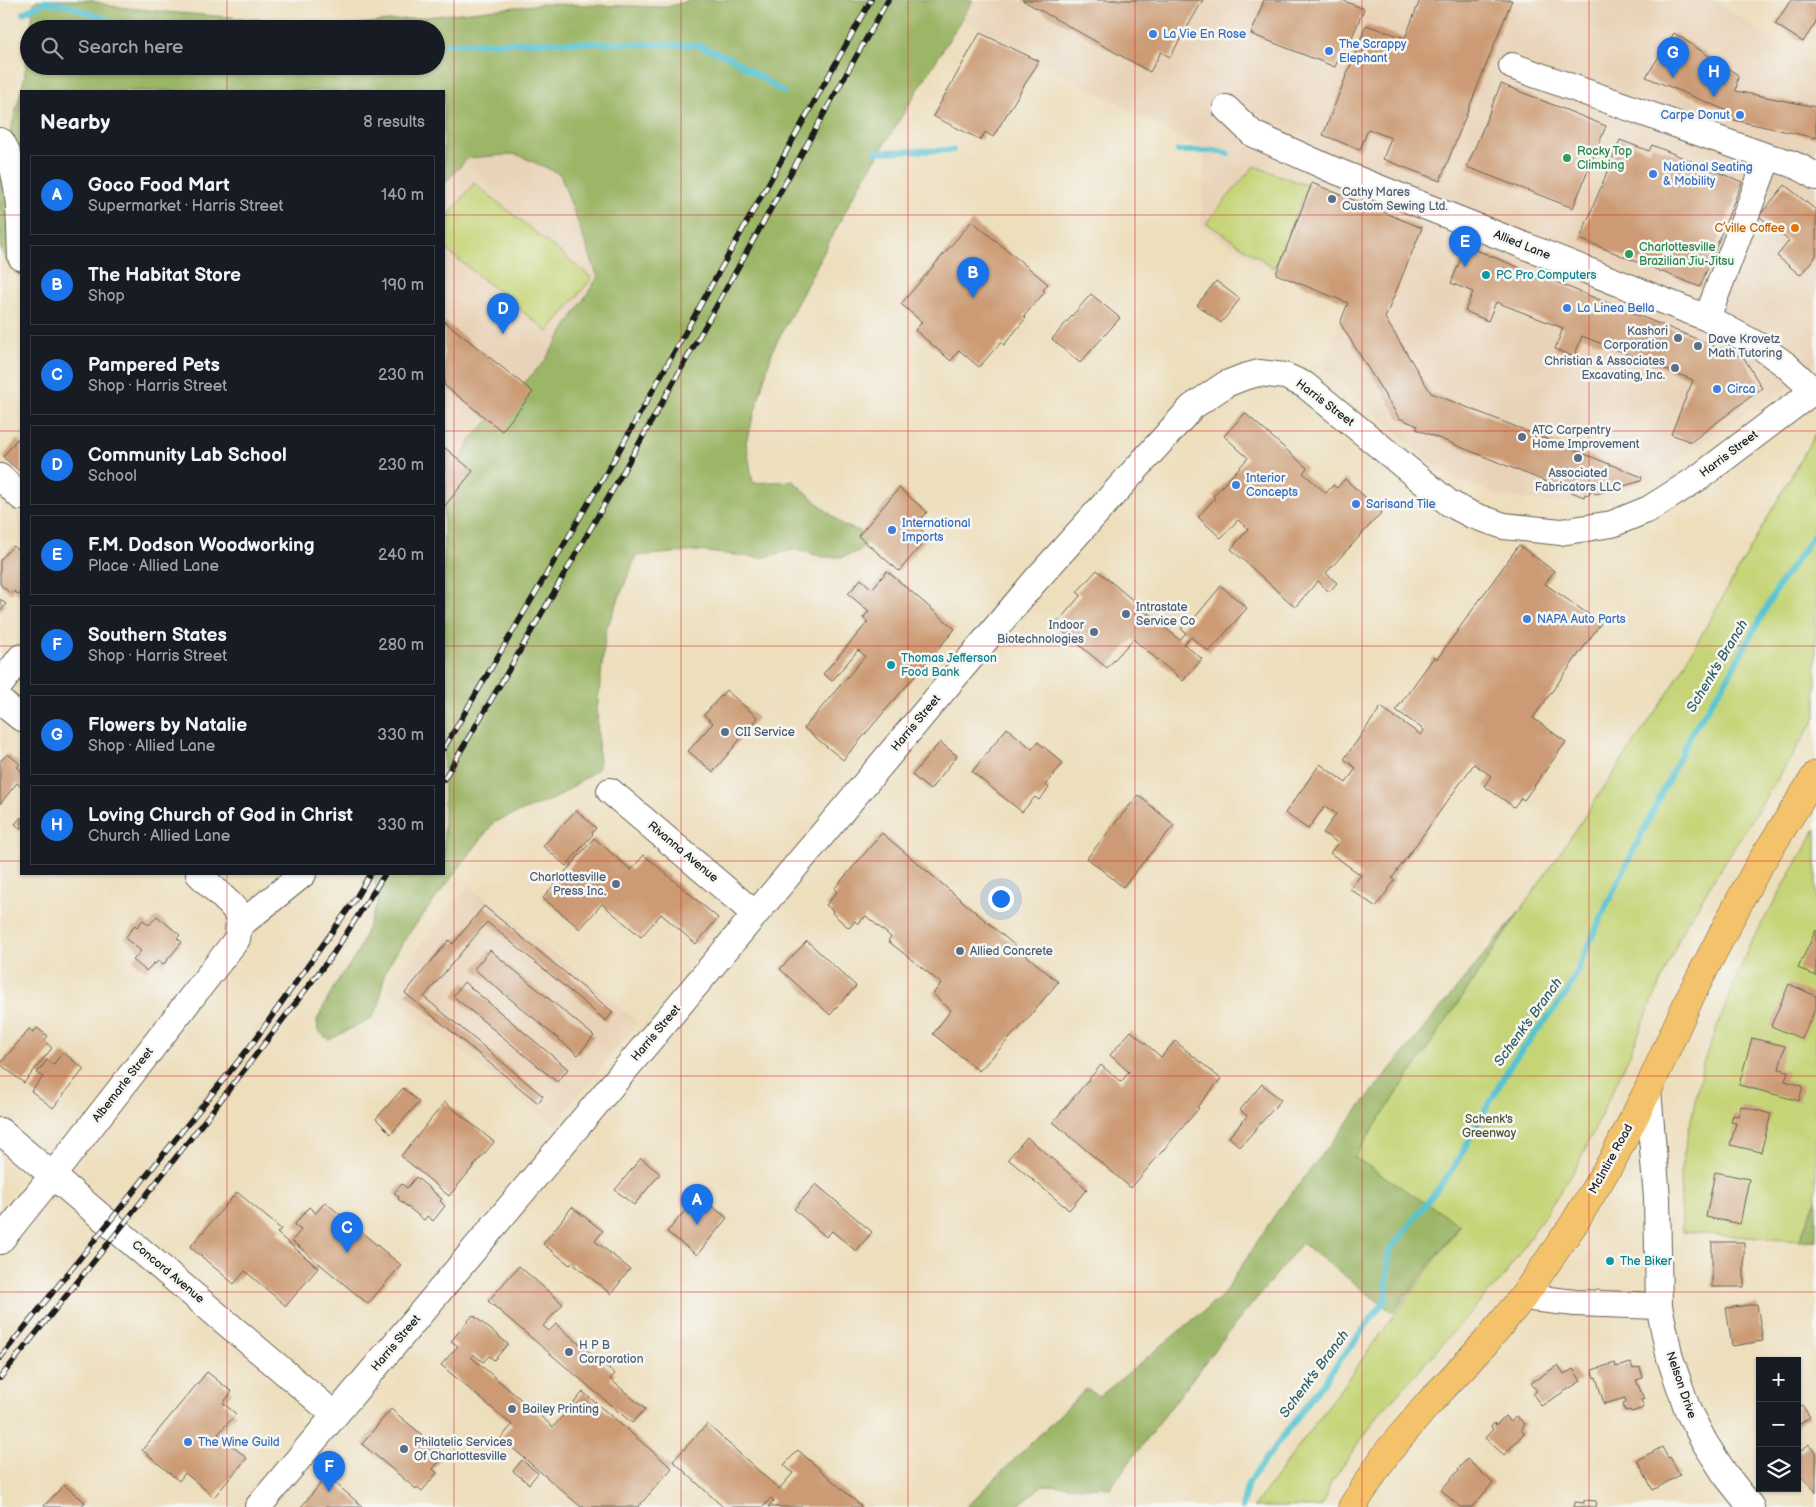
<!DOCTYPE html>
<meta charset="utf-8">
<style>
:root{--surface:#171b24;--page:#242831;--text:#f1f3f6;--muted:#9ea1a6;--line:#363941;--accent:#1a73e8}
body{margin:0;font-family:"Balsamiq Sans",sans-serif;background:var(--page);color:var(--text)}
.controls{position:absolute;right:15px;bottom:15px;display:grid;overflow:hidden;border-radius:0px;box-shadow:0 1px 4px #0004}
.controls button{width:45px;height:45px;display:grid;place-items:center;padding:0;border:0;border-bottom:1px solid var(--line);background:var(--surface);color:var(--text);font:25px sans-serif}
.you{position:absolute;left:1000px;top:898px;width:18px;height:18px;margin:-12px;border:4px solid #fff;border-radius:50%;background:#1a73e8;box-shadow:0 0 0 8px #1a73e833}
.badge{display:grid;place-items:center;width:32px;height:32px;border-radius:50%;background:var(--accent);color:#fff;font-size:16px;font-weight:700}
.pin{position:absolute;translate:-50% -41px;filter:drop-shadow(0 1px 2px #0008)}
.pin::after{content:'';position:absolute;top:26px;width:18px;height:15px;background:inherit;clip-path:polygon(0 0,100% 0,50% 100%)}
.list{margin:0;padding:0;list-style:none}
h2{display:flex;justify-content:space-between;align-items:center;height:65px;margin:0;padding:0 20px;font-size:21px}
h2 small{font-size:16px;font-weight:400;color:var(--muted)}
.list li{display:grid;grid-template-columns:32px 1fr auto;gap:15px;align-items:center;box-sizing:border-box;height:80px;margin:0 10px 10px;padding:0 10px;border:1px solid var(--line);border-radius:0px}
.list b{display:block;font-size:19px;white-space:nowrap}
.list p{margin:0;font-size:16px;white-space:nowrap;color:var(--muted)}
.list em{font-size:16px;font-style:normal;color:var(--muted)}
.icon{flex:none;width:28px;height:28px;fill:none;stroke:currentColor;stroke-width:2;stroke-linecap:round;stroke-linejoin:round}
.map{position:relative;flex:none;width:1816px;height:1507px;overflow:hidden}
.search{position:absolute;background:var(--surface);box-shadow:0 1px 4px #0004;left:20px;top:20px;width:425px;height:55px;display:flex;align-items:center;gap:12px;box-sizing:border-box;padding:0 18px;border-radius:28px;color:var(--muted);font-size:19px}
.panel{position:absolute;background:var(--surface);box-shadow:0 1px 4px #0004;left:20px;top:90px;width:425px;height:785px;border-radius:0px}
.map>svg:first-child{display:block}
</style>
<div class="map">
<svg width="1816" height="1507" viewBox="0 0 1816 1507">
<rect width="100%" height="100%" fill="#f6f6f2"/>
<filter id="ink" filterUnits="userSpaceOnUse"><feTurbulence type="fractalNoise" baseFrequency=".02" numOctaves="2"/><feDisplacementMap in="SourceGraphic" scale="10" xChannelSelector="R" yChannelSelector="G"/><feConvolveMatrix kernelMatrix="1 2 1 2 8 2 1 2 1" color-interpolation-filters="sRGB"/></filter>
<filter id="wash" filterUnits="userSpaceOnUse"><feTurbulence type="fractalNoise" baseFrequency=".0096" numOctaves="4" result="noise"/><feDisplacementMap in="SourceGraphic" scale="20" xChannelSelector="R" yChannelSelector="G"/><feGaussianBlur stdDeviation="1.12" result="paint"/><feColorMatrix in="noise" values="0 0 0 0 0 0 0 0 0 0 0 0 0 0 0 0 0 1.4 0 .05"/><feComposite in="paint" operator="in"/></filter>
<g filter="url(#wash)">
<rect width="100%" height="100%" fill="#eddebc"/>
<path fill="#e9d3b8" d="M960,0H1715L1816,70V361L1801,379L1635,485L1608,496L1579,501L1551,503L1501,496L1441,472L1322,366L1348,303L1276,274L1201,227L1205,151L953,14Z
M516,154L560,174L599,277L544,362L472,438L444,489V184L468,158Z
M469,885L638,1022L554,1125L385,989Z"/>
<path fill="#c5d476" stroke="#707849" d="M1254,166L1308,186L1275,268L1206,223Z
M474,183L592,278L548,332L444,248V221Z
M1816,432V718L1684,927L1631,1052L1577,1166L1505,1275L1379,1414L1331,1483L1321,1507H1254L1460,1226L1354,1157L1672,687Z
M1816,829V1200L1799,1241L1682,1232L1680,1173L1703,1063L1749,946Z"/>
<path fill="#9cb667" stroke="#5c6942" d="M37,0H90L111,6L166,12L343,26L543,4L667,7L690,0H973L855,193L773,349L746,442L753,483L793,481L844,526L860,531L864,538V546L859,551L842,557H822L796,549L761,558L698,551L636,556L606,630L597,711L599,768L558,797L494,822L407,936L385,971L379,1006L372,1018L329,1040L318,1031L317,1020L336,983L357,954L381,894L370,874H444V489L472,438L544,362L598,277L560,174L516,154L468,158L444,184V91H21V276C11,273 3,256 0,246V162L12,126L24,79L29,42V66H436V29H31L34,2Z
M1520,911L1354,1157L1460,1225L1393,1313L1302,1243L1211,1354L1110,1488L1043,1485L1016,1507H966L1086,1389L1100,1396L1222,1296L1276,1213L1379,1083Z
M1816,1200V1240L1799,1241Z"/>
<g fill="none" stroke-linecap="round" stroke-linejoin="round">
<path stroke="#57c3d1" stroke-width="6" d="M23,13L46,2L69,6L133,29
M436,44L545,42L697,45L731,58L783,92
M1178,151H1221L1228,154
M876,152L953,150
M1242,1507L1248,1483L1386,1299L1389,1251L1453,1169L1511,1064L1567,993L1609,900L1693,730L1727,679L1779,585L1816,532"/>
</g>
<g id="blocks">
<path fill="#cc9b75" d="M1022,0H1203L1170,57L1161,52L1150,72Z
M1264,0H1342L1364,9L1350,42H1348L1342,58L1339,57L1335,67L1251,34Z
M1420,0H1512L1440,181L1383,159L1391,138L1368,129L1360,150L1323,135L1366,25L1405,38Z
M1791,0H1816V22L1803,42L1775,24Z
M980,33L1039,61L993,137L985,132L981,140L933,116Z
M1674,33L1738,75L1736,91L1816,107V138L1729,119L1730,112L1646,77Z
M1501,84L1606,126L1573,208L1467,167Z
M1620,140L1649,151L1652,145L1742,182L1700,287L1580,239Z
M1312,183L1422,228L1385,318L1431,393L1642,477L1641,481L1596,494L1590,491L1589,495L1585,494L1584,497L1416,429L1418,426L1399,418L1340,323L1348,303L1276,274Z
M1785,185L1816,210V256L1800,275L1777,256L1789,241L1759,216Z
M972,221L1048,284L1043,290L1045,292L1024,316L1026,318L1004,345L1001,342L979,367L959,350L951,361L915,330L922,322L901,304Z
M1466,246L1744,358L1762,388L1691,442L1671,434L1693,380L1582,336L1574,357L1555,349L1563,328L1496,302L1488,321L1465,311L1473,292L1451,283Z
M1216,281L1240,299L1221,323L1197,305Z
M1091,294L1120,318L1080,363L1052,339Z
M444,321L533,392L502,431L444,385Z
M1245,413L1307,468L1303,473L1326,493L1333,485L1337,488L1345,479L1382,512L1326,573L1337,583L1329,592L1318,581L1295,607L1231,549L1248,529L1238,520L1221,538L1198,517L1215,498L1213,496L1248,458L1224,436Z
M17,439L21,443V472L3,457Z
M444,447L473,471L444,507Z
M899,488L927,512L915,525L929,536L899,571L858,536Z
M1519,545L1554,571L1545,584L1601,623L1533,718L1566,742L1524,800L1521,798L1514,807L1484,786L1491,776L1474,764L1392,878L1395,880L1376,907L1350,889L1361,875L1330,853L1338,843L1323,833L1336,814L1325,806L1308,829L1285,813L1320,764L1346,783L1356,768L1344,759L1381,707L1421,735L1424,730L1396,710L1434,657L1437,659Z
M13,546L21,553V592L19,595L14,591L11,594L0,584V560Z
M1097,570L1180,640L1186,633L1181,629L1189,619L1192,621L1221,586L1247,608L1209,652L1191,637L1184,644L1202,659L1183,681L1133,639L1107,668L1055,625L1081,595L1077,592Z
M887,571L955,629L843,760L804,728L865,656L858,650L832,681L823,674L868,622L863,618L869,611L848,594L861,579L872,589Z
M0,599L6,604L0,612Z
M726,690L758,718L713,772L688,751L713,723L704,715Z
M1007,728L1032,749L1038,742L1063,763L1045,785L1049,788L1039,800L1035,797L1022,812L972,772Z
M940,742L957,756L930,790L912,775Z
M8,754L20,764L17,767L21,770V787L17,783L0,804V761Z
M1138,795L1174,825L1123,887L1087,858Z
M576,810L596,828L592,833L593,834L566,866L543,846Z
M21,817V829L15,824Z
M882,833L1058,982L1024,1023L979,1071L933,1034L951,1010L933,994L941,983L888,941L891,937L866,916L858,924L855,921L849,928L832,913L833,911L826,905L837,892L834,889Z
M594,838L631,870L644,855L718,918L696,944L661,914L641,937L602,904L580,929L543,898Z
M484,906L613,1012L606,1021L487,922L424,997L543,1096L538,1103L405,993L449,940L453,944Z
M157,916L180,935L177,938L182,942L163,965L158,961L155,964L154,963L146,971L133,960L141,951L125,938L135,925L137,927L143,920L149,925Z
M1816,930V976L1798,968Z
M807,941L856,986L830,1015L780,969Z
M490,950L594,1036L578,1055L474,969Z
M464,982L568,1069L557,1082L453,996Z
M1789,984L1816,996V1007L1802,1039L1771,1026Z
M37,1028L48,1036L44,1041L52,1048L24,1083L0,1064L29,1029L33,1032Z
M1131,1031L1161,1057L1175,1041L1221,1079L1197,1107L1199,1108L1131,1188L1053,1122L1101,1065L1121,1082L1129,1072L1110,1055Z
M1752,1038L1785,1046L1779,1069L1788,1071L1785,1081L1803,1086L1799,1101L1739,1085Z
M63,1052L84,1069L53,1108L31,1091L43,1077L37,1073L47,1060L53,1065Z
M1262,1084L1281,1100L1240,1147L1229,1137L1247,1116L1240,1110Z
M403,1088L419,1102L391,1134L376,1119Z
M445,1102L494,1142L449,1196L401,1156Z
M1741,1106L1771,1114L1761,1152L1730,1145L1736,1123L1731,1122L1733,1115L1738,1116Z
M1027,1137L1087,1189L1069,1210L1008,1159Z
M641,1158L660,1174L634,1205L615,1190Z
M1715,1172L1749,1179L1740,1224L1706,1217Z
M416,1177L442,1199L440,1201L445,1206L433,1221L427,1216L424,1220L398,1199L399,1197L394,1193L402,1184L407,1188Z
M816,1184L872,1232L856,1251L832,1231L826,1237L794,1209Z
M237,1192L281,1229L277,1233L318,1268L286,1306L245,1271L234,1284L190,1247Z
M698,1195L727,1218L697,1255L667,1232Z
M325,1202L401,1265L368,1304L292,1241L301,1230L294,1225L309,1207L316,1213Z
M572,1207L603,1231L595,1241L630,1269L611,1294L572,1263L570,1265L543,1244Z
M1712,1242H1744V1287H1712Z
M519,1266L563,1304L543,1326L549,1331L556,1324L615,1374L610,1379L645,1409L632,1423L488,1301Z
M1757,1304L1763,1341L1732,1346L1726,1308Z
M473,1315L508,1344L494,1360L489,1356L483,1362L473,1354L471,1357L553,1427L583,1392L672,1468L638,1507H581L501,1438L512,1425L441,1365L458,1346L451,1341Z
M1615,1363L1616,1367L1631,1363L1633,1369L1640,1367L1643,1378L1636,1380L1644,1399L1641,1400L1644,1408L1631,1412L1630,1410L1625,1411L1623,1404L1626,1403L1625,1398L1604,1404L1596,1377L1594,1378L1592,1370Z
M1558,1365L1564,1374L1573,1369L1581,1381L1541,1406L1533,1394L1537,1391L1531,1383Z
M207,1372L232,1392L223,1403L236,1414L218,1434L247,1458L214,1497L185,1473L179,1481L142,1450Z
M1802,1405L1810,1417L1797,1426V1408Z
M391,1409L445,1454L433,1469L437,1473L422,1491L417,1487L416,1489L362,1444Z
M1505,1416L1511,1422L1516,1416L1525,1424L1521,1430L1524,1433L1504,1455L1485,1438L1493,1429L1491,1427L1494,1423L1496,1425Z
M707,1424L779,1489L793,1473L784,1465L798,1450L862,1507H768L774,1501L771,1498L763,1507H723L673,1461Z
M1809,1444L1816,1452V1492L1797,1472V1447L1801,1451Z
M1662,1447L1668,1458L1670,1457L1680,1475L1653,1490L1637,1460Z
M1467,1459L1493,1483L1472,1507H1460L1441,1490L1459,1470L1458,1469Z
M522,1460L538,1473L529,1484L513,1471Z
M327,1476L363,1507H301Z
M64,1485L85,1502L81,1507H43Z
M1584,1500L1596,1501L1595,1507H1574L1575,1502L1584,1503Z"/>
</g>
</g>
<g filter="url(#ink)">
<use href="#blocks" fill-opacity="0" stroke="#656054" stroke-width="1"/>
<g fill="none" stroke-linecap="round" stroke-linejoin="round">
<defs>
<path id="minor" d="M1512,66L1768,157C1785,161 1802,166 1816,177
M1226,108L1253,134L1331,169L1707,318L1761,347L1786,365L1814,391
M0,141L2,142C22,176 19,218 21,257
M1707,318L1768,157
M0,477L21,497
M0,685L21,657
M0,701L21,718
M610,791L755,914
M240,925L303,874
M1648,1090L1657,1198L1659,1306L1670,1358L1688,1411L1705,1443L1725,1474L1751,1507
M0,1131L335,1415
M0,1241L53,1175L237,939C239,927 240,919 234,908L199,874
M1523,1297L1575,1303L1659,1306
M258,1507L1035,581L1192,407L1226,384L1244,377L1259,373L1285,376L1305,385L1449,503L1472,515L1504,526L1561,532L1612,524L1649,509L1698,478L1816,389"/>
<path id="major" d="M1352,1507L1386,1454L1428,1404L1486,1342L1523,1297L1573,1225L1613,1159L1648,1090L1691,995L1740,900L1761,862L1816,775"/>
</defs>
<use href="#minor" stroke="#656054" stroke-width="28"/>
<use href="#major" stroke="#656054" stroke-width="29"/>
<use href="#minor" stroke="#fff" stroke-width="26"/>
<use href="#major" stroke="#f3c26a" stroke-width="28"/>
<defs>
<path id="rail" d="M444,748L615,458L871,0
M444,779C598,523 741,260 888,0
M0,1358L252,1044L354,901L370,874
M0,1378L119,1230L245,1069L333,954L385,874"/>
</defs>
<use href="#rail" stroke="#1c1c1c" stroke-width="5.5"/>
<use href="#rail" stroke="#f6f6f2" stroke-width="4" stroke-dasharray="11" stroke-linecap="butt"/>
</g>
</g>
<path fill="none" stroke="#d62828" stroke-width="1" stroke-opacity="0.55" d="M227,0V29M454,0V1507M681,0V1507M908,0V1507M1135,0V1507M1362,0V1507M1589,0V1507M227,66V91M0,215H21M444,215H1816M0,431H21M444,431H1816M0,646H21M444,646H1816M0,861H21M444,861H1816M227,874V1507M0,1076H1816M0,1292H1816"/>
<g fill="#3f7fe0" stroke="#f6f6f2" stroke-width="2">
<circle cx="1153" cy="34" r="5"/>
<circle cx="1329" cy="51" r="5"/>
<circle cx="1740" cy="115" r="5"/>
<circle cx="1653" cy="174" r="5"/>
<circle cx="1567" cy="308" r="5"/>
<circle cx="1717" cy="389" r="5"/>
<circle cx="1236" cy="485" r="5"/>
<circle cx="1356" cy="504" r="5"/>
<circle cx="892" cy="530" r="5"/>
<circle cx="1527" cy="619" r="5"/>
<circle cx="188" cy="1442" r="5"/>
</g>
<g fill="#2e9e5b" stroke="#f6f6f2" stroke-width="2">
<circle cx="1567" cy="158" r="5"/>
<circle cx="1629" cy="254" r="5"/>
</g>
<g fill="#5c6f8a" stroke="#f6f6f2" stroke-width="2">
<circle cx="1332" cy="199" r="5"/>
<circle cx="1678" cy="338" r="5"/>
<circle cx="1698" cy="346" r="5"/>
<circle cx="1675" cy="368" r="5"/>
<circle cx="1522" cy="437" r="5"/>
<circle cx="1578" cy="458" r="5"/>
<circle cx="1126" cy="614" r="5"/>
<circle cx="1094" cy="632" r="5"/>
<circle cx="725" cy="732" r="5"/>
<circle cx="616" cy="884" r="5"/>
<circle cx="960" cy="951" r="5"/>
<circle cx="569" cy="1352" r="5"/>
<circle cx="512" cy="1409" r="5"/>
<circle cx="404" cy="1449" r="5"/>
</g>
<circle fill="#e8710a" stroke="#f6f6f2" stroke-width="2" cx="1795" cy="228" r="5"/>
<g fill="#0f9aa8" stroke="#f6f6f2" stroke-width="2">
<circle cx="1486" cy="275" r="5"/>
<circle cx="891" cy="665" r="5"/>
<circle cx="1610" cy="1261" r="5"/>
</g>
<g text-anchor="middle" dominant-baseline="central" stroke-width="5" stroke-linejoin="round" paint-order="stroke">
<g font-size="12" fill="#366cbe" stroke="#f6f6f2" text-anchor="start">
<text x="1163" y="34">La Vie En Rose</text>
<text x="1339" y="44">The Scrappy<tspan x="1339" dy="14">Elephant</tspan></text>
<text x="1730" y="115" text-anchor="end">Carpe Donut</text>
<text x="1663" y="167">National Seating<tspan x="1663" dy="14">&amp; Mobility</tspan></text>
<text x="1577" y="308">La Linea Bella</text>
<text x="1727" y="389">Circa</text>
<text x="1246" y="478">Interior<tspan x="1246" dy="14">Concepts</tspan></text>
<text x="1366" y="504">Sarisand Tile</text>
<text x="902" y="523">International<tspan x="902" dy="14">Imports</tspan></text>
<text x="1537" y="619">NAPA Auto Parts</text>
<text x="198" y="1442">The Wine Guild</text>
</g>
<g font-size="12" fill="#27864d" stroke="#f6f6f2" text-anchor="start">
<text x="1577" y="151">Rocky Top<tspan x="1577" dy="14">Climbing</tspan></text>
<text x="1639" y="247">Charlottesville<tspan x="1639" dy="14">Brazilian Jiu-Jitsu</tspan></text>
</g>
<g font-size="12" fill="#4e5e75" stroke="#f6f6f2" text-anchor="start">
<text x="1342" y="192">Cathy Mares<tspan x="1342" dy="14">Custom Sewing Ltd.</tspan></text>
<text x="1668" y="331" text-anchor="end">Kashori<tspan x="1668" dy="14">Corporation</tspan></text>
<text x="1708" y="339">Dave Krovetz<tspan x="1708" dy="14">Math Tutoring</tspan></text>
<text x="1665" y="361" text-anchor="end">Christian &amp; Associates<tspan x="1665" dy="14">Excavating, Inc.</tspan></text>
<text x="1532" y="430">ATC Carpentry<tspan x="1532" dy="14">Home Improvement</tspan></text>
<text x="1578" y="473" text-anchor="middle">Associated<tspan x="1578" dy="14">Fabricators LLC</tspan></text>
<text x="1136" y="607">Intrastate<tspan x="1136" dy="14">Service Co</tspan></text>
<text x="1084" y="625" text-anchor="end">Indoor<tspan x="1084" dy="14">Biotechnologies</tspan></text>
<text x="735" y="732">CII Service</text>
<text x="606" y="877" text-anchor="end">Charlottesville<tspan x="606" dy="14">Press Inc.</tspan></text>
<text x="970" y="951">Allied Concrete</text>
<text x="579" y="1345">H P B<tspan x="579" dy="14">Corporation</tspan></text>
<text x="522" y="1409">Bailey Printing</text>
<text x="414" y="1442">Philatelic Services<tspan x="414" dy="14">Of Charlottesville</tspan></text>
</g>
<g font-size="12" fill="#c56008" stroke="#f6f6f2" text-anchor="end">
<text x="1785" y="228">C’ville Coffee</text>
</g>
<g font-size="12" fill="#1c1c1c" stroke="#f6f6f2">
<text transform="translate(1522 245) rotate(22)">Allied Lane</text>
<text transform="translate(1325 403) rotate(37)">Harris Street</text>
<text transform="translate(1729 454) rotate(-37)">Harris Street</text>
<text transform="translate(916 723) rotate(-50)">Harris Street</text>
<text transform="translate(683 852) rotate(40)">Rivanna Avenue</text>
<text transform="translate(656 1033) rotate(-50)">Harris Street</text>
<text transform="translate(123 1085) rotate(-52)">Albemarle Street</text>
<text transform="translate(1611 1159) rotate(-61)">McIntire Road</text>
<text transform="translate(168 1272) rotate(40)">Concord Avenue</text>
<text transform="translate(396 1343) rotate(-50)">Harris Street</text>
<text transform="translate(1681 1385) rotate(71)">Nelson Drive</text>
</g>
<g font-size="12" fill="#0d838f" stroke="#f6f6f2" text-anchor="start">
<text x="1496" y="275">PC Pro Computers</text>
<text x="901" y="658">Thomas Jefferson<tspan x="901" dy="14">Food Bank</tspan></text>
<text x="1620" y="1261">The Biker</text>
</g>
<g font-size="12" fill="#4f5337" stroke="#f6f6f2">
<text x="1489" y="1119">Schenk's<tspan x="1489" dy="14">Greenway</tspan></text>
</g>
<g font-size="14" font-style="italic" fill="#345f64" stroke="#f6f6f2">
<text transform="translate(1717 666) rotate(-59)">Schenk's Branch</text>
<text transform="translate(1528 1022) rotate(-54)">Schenk's Branch</text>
<text transform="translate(1314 1374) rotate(-53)">Schenk's Branch</text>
</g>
</g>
</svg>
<div class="controls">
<button>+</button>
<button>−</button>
<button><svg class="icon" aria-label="layers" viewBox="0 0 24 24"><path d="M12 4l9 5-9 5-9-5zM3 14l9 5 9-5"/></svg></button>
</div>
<div class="you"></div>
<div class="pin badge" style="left:697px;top:1225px">A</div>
<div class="pin badge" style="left:973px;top:298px">B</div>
<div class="pin badge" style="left:347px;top:1253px">C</div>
<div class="pin badge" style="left:503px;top:334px">D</div>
<div class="pin badge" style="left:1465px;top:267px">E</div>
<div class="pin badge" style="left:329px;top:1492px">F</div>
<div class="pin badge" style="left:1673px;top:78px">G</div>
<div class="pin badge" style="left:1714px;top:97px">H</div>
<div class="search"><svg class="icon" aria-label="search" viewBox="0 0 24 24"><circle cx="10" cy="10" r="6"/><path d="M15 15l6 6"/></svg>Search here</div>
<section class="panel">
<h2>Nearby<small>8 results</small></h2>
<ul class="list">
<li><span class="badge">A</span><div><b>Goco Food Mart</b><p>Supermarket · Harris Street</p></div><em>140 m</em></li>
<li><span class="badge">B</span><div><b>The Habitat Store</b><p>Shop</p></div><em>190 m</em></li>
<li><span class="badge">C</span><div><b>Pampered Pets</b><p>Shop · Harris Street</p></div><em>230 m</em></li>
<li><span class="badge">D</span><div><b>Community Lab School</b><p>School</p></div><em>230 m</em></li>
<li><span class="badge">E</span><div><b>F.M. Dodson Woodworking</b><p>Place · Allied Lane</p></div><em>240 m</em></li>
<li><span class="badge">F</span><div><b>Southern States</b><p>Shop · Harris Street</p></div><em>280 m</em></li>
<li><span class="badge">G</span><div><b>Flowers by Natalie</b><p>Shop · Allied Lane</p></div><em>330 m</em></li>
<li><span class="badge">H</span><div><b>Loving Church of God in Christ</b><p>Church · Allied Lane</p></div><em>330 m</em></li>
</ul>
</section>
</div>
